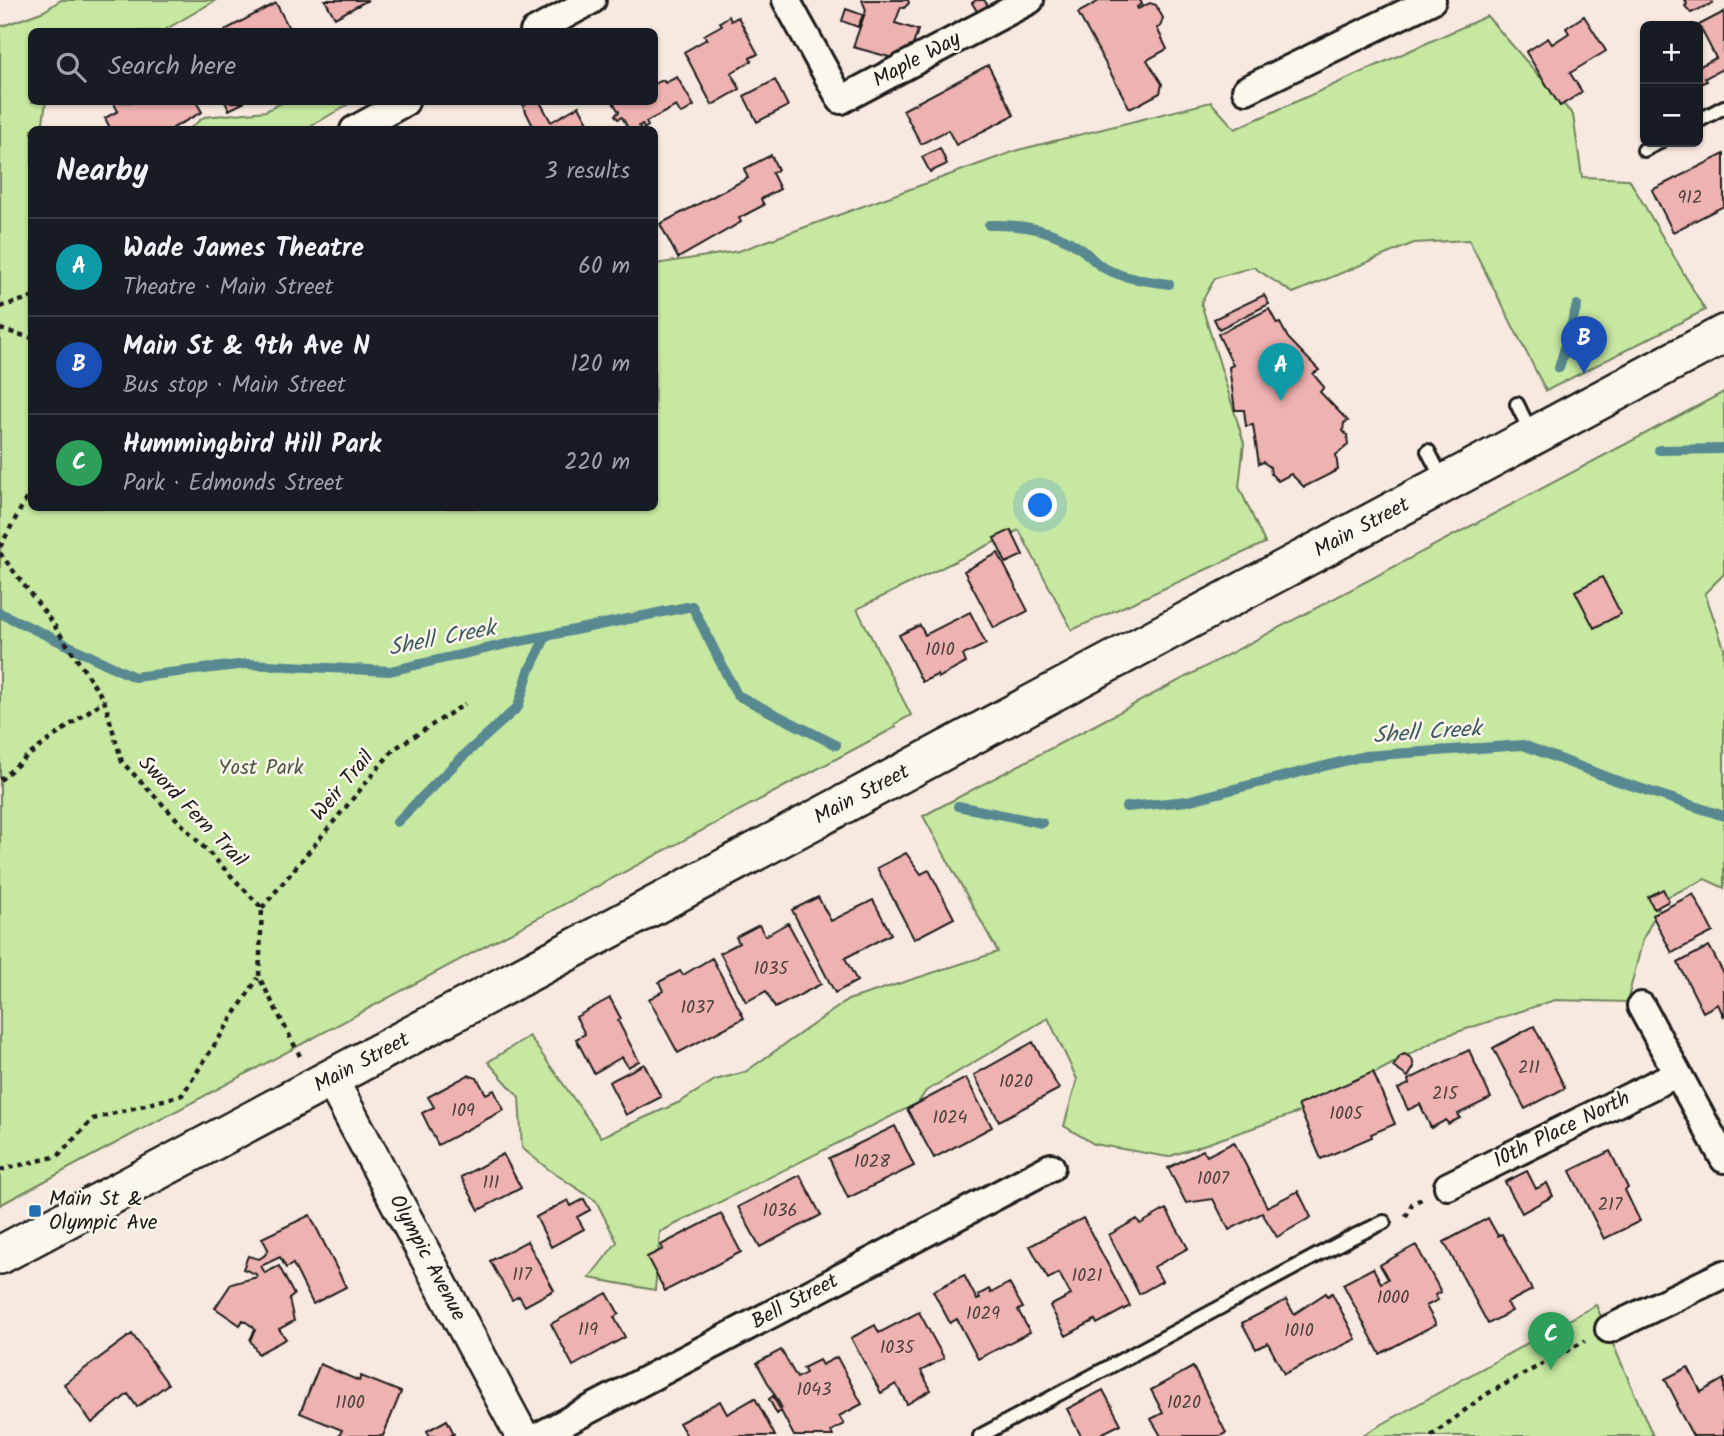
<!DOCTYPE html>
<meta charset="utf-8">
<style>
:root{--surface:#171b24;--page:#242831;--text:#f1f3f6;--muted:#9ea1a6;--line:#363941;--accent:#db2777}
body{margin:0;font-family:Kalam,sans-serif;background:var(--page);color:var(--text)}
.controls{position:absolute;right:21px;top:21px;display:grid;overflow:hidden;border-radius:10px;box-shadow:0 2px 5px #0004}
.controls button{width:63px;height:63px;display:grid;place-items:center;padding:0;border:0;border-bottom:2px solid var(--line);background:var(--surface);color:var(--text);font:35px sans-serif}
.you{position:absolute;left:1041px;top:506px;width:24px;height:24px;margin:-18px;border:5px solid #fff;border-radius:50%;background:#1a73e8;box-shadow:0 0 0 10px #1a73e833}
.badge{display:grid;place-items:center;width:46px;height:46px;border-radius:50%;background:var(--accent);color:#fff;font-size:23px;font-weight:700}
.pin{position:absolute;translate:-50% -58px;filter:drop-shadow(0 2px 4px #0008)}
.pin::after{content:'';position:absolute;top:37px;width:24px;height:21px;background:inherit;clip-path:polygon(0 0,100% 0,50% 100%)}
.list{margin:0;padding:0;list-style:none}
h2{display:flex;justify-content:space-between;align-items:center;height:91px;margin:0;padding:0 28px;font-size:30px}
h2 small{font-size:23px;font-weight:400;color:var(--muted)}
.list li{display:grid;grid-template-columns:46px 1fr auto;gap:21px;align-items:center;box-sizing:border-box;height:98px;padding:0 28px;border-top:2px solid var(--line)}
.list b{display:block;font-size:26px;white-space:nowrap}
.list p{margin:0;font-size:23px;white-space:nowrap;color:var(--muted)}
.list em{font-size:23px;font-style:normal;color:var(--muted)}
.icon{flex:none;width:38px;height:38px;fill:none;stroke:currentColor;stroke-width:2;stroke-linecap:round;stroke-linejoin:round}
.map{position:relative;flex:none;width:1724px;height:1436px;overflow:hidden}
.search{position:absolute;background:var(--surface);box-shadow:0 2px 5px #0004;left:28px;top:28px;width:630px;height:77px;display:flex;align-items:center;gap:18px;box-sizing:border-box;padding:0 24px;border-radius:10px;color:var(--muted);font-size:26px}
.panel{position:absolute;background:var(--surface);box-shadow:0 2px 5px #0004;left:28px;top:126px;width:630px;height:385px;border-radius:10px}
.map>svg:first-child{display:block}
</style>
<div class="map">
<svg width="1724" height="1436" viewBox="0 0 1724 1436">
<rect width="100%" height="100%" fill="#f8e9e0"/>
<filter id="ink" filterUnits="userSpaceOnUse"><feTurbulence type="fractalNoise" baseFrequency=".0143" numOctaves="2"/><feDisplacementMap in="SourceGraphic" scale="14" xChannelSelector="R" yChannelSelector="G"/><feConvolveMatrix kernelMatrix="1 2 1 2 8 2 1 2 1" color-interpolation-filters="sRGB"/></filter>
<g filter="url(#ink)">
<path fill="#c6e8a1" stroke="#71825e" stroke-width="2" d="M61,0H216L163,31L32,32V102H46L42,129L32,130V508H654L655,264L739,251L1018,150L1211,102L1235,129L1487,16L1573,115L1582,177L1629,179L1705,310L1546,391L1469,240L1414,243L1293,293L1253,267L1215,278L1201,303L1244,443L1239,487L1265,543L1072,630L1019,530L857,609L911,715L895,724L896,727L0,1205V27L44,11Z
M283,102H352L306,129H189L204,117L266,111Z
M1724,392V574L1705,593L1724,648V888L1705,879L1663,899L1643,939L1627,1002L1555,1000L1442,1037L1308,1109L1168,1157L1094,1144L1064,1126L1077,1079L1048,1018L926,1091L918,1103L660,1232L655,1290L589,1278L617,1242L596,1201L548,1169L522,1148L519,1097L488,1062L529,1036L601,1137L680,1102L715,1080L745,1072L848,1000L998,952L923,816Z
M1596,1305L1653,1436H1361Z"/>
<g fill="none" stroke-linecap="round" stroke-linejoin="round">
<path stroke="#598890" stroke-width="10" d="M989,225C1022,224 1054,229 1081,249C1090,255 1096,265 1106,269C1126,279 1147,281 1169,284
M1559,368L1577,305
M1659,450L1724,449
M0,613L134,677L247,664L390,671L511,643L692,606L737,695L836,745
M958,806L1042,823
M1126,807L1187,801L1364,756L1523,745L1612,779L1724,816
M397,822L460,759L518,707L529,671L546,636"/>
</g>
<path fill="#eeb2b0" stroke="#1c1c1c" stroke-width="2" d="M325,0H368L335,18Z
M862,0H908L909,3L904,8L901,7L895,23L918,30L911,51L898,58H893L853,47L866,10Z
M976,0H984L992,11L981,18L972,3Z
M1101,0H1140L1142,4L1137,7L1138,9L1150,3L1156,5L1163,18L1160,27L1157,28L1167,49L1147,60L1162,84L1160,93L1130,109L1078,13Z
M1685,0H1712L1713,3L1691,13L1685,6L1687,4Z
M276,3L291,32H226L225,30Z
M846,9L863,15L858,27L842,21Z
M1724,12V73L1722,69L1705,78L1707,81L1702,83L1700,80L1698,81V67L1716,58L1699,25Z
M729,16L731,21L738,17L758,54L750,58L752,61L731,73L740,89L712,105L684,52L707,39L704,35L722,25L720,22Z
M1584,16L1606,51L1570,73L1582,92L1560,106L1526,52L1548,38L1552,44L1569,33L1566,28Z
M988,65L1014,115L956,145L948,130L921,144L903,110Z
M677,77L694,106L681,114L676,106L646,122L648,126L644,129L642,124L639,126L641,130H629L622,117L618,119L615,115L619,112L613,102H654V84L663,80L665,83Z
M775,80L788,106L757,122L744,96Z
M113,102H196L202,112L173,128L174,130H111L105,118L118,111Z
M225,102H245L229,110Z
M530,102H540L551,122L579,106L592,130H535L523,106Z
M940,148L947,164L930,172L922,157Z
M1724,154V206L1673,232L1652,190Z
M771,155L778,170L772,173L780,189L761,199L764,205L739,218L741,222L678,258L660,224L748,178L744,169Z
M1264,295L1269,304L1219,329L1214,319Z
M1269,309L1277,324L1280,323L1288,338L1319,370L1313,374L1324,387L1320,392L1348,421L1344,423L1343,431L1347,435L1348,445L1336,455L1338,470L1304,487L1291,474L1278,481L1271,474L1270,467L1263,462L1259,464L1253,425L1246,426L1244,410H1235L1229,367L1233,365L1218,334Z
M1011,530L1023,555L1006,563L994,538Z
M998,553L1028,611L994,628L964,571Z
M1602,577L1621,614L1594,628L1575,591Z
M970,612L986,644L963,655L966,663L938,678L937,675L922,682L899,635L920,625L925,635Z
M906,853L921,874L929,870L954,918L914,939L877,868Z
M1663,889L1669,901L1654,909L1648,897Z
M1693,894L1713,932L1672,953L1652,915Z
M818,897L831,921L873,900L891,934L845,958L857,981L835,993L792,910Z
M788,923L821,984L775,1008L766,991L746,1002L720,953L739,943L736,937L759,925L765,936Z
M1709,946L1724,974V1017L1718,1004L1703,1012L1678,963Z
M712,958L744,1018L678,1053L649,999L663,991L659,982L680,971L683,975Z
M610,998L621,1019L618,1021L639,1061L628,1067L622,1057L594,1073L576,1039L585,1034L576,1017Z
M1534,1026L1565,1088L1525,1109L1493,1048Z
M1033,1042L1059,1089L999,1121L974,1075Z
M1469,1050L1491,1098L1458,1114L1460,1118L1448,1124L1446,1120L1431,1128L1420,1104L1408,1110L1398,1089L1409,1084L1408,1080Z
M1405,1054L1412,1059L1414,1067L1408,1077L1393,1067L1400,1056Z
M644,1064L661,1097L626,1115L609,1082Z
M1373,1072L1395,1124L1371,1134L1372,1137L1321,1159L1298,1105Z
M468,1075L477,1078L486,1094L494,1090L504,1110L438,1145L422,1113L434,1107L428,1097Z
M966,1078L992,1127L934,1158L907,1109Z
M895,1126L914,1166L848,1198L829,1158Z
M1234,1142L1267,1207L1298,1191L1311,1217L1277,1237L1262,1213L1229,1230L1213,1199L1186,1203L1168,1168L1203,1150L1207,1156Z
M1610,1151L1628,1188L1625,1190L1640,1221L1604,1239L1570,1171Z
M503,1154L521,1188L479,1210L461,1177Z
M1527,1171L1536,1189L1547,1183L1553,1196L1522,1213L1505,1182Z
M800,1175L821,1215L760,1247L738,1207Z
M584,1199L590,1210L577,1217L584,1229L551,1247L536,1217L568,1200L571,1206Z
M1166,1209L1188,1248L1154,1267L1162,1281L1139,1294L1109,1235L1137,1219L1140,1224Z
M721,1214L741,1252L665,1291L647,1257L663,1249L661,1245Z
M310,1215L346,1287L313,1304L293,1264L286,1268L280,1257L261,1266L265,1273L279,1266L294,1295L289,1299L294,1321L279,1329L286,1339L258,1354L250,1340L255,1330L253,1327L243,1320L240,1325L215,1308L231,1284L257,1277L256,1274L243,1269L248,1256L259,1259L265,1255L268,1249L262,1238Z
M1083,1218L1130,1306L1097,1324L1095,1320L1066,1336L1050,1306L1071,1295L1059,1273L1048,1279L1030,1246Z
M1488,1218L1498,1236L1502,1234L1532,1290L1507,1303L1512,1311L1488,1324L1444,1242Z
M527,1241L554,1290L525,1306L519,1296L512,1300L490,1261Z
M1416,1245L1441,1292L1435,1295L1438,1300L1426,1306L1436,1324L1380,1354L1343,1284L1373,1268L1381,1283L1388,1279L1380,1265Z
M964,1275L977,1300L980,1299L978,1295L989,1289L991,1293L1009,1283L1023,1308L1018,1310L1030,1332L978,1359L957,1319L950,1323L933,1291Z
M607,1293L619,1314L614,1317L625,1337L573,1366L551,1324Z
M1326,1293L1328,1296L1332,1293L1356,1339L1284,1374L1268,1343L1256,1349L1242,1323L1286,1300L1294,1314Z
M919,1312L944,1358L921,1371L931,1390L907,1404L896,1384L881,1393L851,1338L875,1325L879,1333Z
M132,1334L168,1384L137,1407L128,1394L92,1423L64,1384Z
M781,1350L797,1378L806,1373L803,1368L819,1360L822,1365L837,1357L862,1404L839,1416L844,1424L831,1431L833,1436H794L781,1411L777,1414L769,1399L773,1396L780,1409L782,1408L757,1363Z
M320,1364L359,1381L361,1376L401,1392L383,1436H339L342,1430L300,1413Z
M1193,1367L1226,1433L1220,1436H1161L1151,1419L1163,1413L1151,1390Z
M1688,1367L1701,1392L1724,1379V1436H1693L1676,1405L1678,1404L1665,1379Z
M1103,1390L1121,1424L1097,1436H1081L1067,1409Z
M755,1398L775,1436H687L679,1423L720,1401L727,1414Z
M447,1420L454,1434L450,1436H430L427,1431Z"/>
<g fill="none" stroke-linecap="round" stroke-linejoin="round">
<defs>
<path id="service" d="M1698,121L1724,107
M1644,150L1660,142
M1517,404L1531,433
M1428,451L1444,482
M980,1436L1346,1240L1384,1222"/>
<path id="minor" d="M786,0L841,100L1030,0
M534,32L592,0
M1246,90L1432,0
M354,130L405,102
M1641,1006L1724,1159
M1448,1186L1676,1074
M1609,1329L1724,1274
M539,1436L1051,1167"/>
<path id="tertiary" d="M331,1079L522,1436"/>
<path id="secondary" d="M0,1255L1724,334"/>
</defs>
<use href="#service" stroke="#1c1c1c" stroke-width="18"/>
<use href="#minor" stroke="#1c1c1c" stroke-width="32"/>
<use href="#tertiary" stroke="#1c1c1c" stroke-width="37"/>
<use href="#secondary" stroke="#1c1c1c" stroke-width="42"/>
<path stroke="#1c1c1c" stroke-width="4.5" stroke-dasharray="5 5" stroke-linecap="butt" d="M0,307L32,297
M0,329L32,338
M0,547L32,488
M0,553L54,625L104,700L122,762L262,908L259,977L300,1056
M0,780L25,758L104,700
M262,908L394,749L465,704
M0,1170L58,1156L93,1119L182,1095L258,978
M1406,1217L1412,1204L1425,1197
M1431,1436L1485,1395L1585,1341"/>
<use href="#service" stroke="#fbf7ec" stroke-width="12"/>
<use href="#minor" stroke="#fbf7ec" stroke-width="26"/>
<use href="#tertiary" stroke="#fbf7ec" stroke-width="32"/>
<use href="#secondary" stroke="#fbf7ec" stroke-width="37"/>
</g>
</g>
<rect fill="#1f6fb2" stroke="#fbf7ec" stroke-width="2.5" x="28" y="1204" width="14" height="14" rx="3.5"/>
<g text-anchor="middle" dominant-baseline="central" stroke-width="5" stroke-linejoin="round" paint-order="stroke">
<g font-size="18" fill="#504241">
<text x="1690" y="198">912</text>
<text x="940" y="650">1010</text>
<text x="771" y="969">1035</text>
<text x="697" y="1008">1037</text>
<text x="1529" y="1068">211</text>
<text x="1016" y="1082">1020</text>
<text x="1445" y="1094">215</text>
<text x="463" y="1111">109</text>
<text x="1346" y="1114">1005</text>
<text x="950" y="1118">1024</text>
<text x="872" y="1162">1028</text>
<text x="1213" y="1179">1007</text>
<text x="491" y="1183">111</text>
<text x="1610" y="1205">217</text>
<text x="780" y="1211">1036</text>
<text x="522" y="1275">117</text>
<text x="1087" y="1276">1021</text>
<text x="1393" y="1298">1000</text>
<text x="983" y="1314">1029</text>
<text x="588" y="1330">119</text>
<text x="1299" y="1331">1010</text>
<text x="897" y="1348">1035</text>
<text x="814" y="1390">1043</text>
<text x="350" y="1403">1100</text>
<text x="1184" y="1403">1020</text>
</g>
<g font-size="21" fill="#1c1c1c" stroke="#fbf7ec">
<text transform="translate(917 60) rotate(-28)">Maple Way</text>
<text transform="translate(1362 528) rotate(-28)">Main Street</text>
<text transform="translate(343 786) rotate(-50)">Weir Trail</text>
<text transform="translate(862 795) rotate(-28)">Main Street</text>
<text transform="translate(192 812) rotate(46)">Sword Fern Trail</text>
<text transform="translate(362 1063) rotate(-28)">Main Street</text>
<text transform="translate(1562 1130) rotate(-26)">10th Place North</text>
<text transform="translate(427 1258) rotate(62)">Olympic Avenue</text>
<text transform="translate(795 1302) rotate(-28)">Bell Street</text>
</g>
<g font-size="21" fill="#4f5944" stroke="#fbf7ec">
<text x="261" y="768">Yost Park</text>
</g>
<g font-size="21" fill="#1c1c1c" stroke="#fbf7ec" text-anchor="start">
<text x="49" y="1199">Main St &amp;<tspan x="49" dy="24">Olympic Ave</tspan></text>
</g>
<g font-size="23" font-style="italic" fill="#3f5b60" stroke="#fbf7ec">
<text transform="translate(442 639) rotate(-11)">Shell Creek</text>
<text transform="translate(1427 733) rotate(-4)">Shell Creek</text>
</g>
</g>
</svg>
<div class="controls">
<button>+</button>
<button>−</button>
</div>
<div class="you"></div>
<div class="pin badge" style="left:1281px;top:401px;background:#0f9aa8">A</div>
<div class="pin badge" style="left:1584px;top:374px;background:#1a4fb4">B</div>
<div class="pin badge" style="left:1551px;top:1370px;background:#2e9e5b">C</div>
<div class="search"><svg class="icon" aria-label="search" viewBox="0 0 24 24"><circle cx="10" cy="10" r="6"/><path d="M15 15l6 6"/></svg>Search here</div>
<section class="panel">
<h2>Nearby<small>3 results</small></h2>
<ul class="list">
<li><span class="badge" style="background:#0f9aa8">A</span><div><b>Wade James Theatre</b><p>Theatre · Main Street</p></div><em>60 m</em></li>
<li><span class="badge" style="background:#1a4fb4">B</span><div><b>Main St &amp; 9th Ave N</b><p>Bus stop · Main Street</p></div><em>120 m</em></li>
<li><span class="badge" style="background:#2e9e5b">C</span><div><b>Hummingbird Hill Park</b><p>Park · Edmonds Street</p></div><em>220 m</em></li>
</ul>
</section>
</div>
